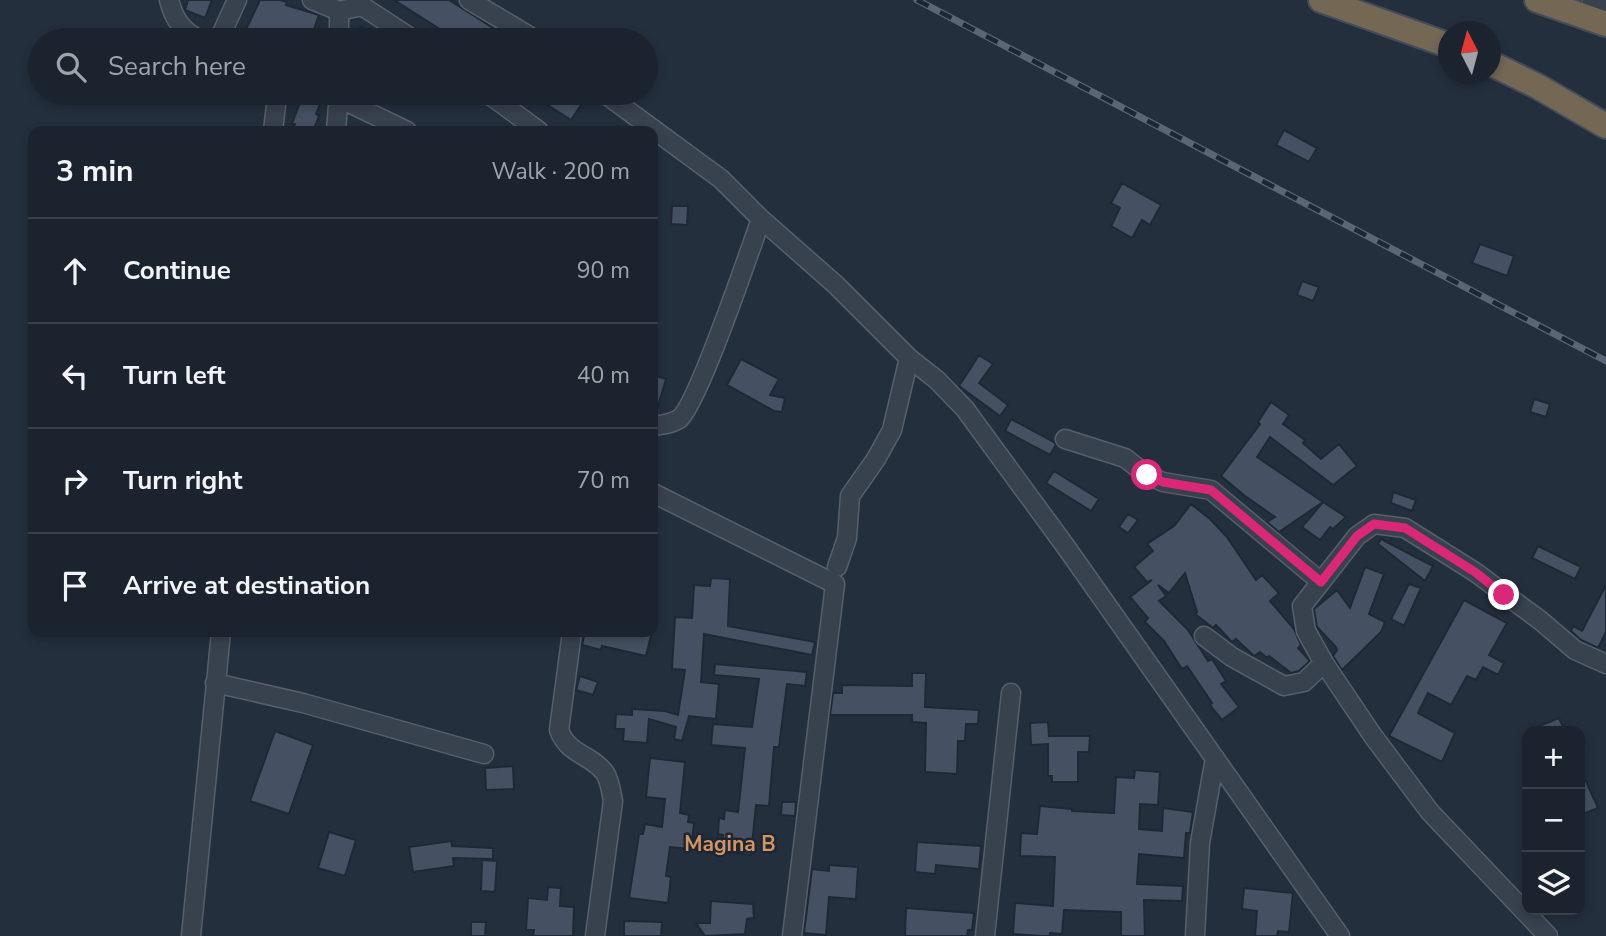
<!DOCTYPE html>
<meta charset="utf-8">
<style>
:root{--surface:#1b232e;--page:#242b36;--text:#f1f3f6;--muted:#a0a4aa;--line:#39404a}
body{margin:0;font-family:"Nunito Sans",sans-serif;background:var(--page);color:var(--text)}
.controls{position:absolute;right:21px;bottom:21px;display:grid;overflow:hidden;border-radius:14px;box-shadow:0 4px 10px #0003}
.controls button{width:63px;height:63px;display:grid;place-items:center;padding:0;border:0;border-bottom:2px solid var(--line);background:var(--surface);color:var(--text);font:35px sans-serif}
.compass{position:absolute;left:1438px;top:21px;width:63px;height:63px;border-radius:50%;background:var(--surface);box-shadow:0 4px 10px #0003;rotate:354deg}
.stop{position:absolute;width:21px;height:21px;margin:-16px;border:5px solid #db2777;border-radius:50%;background:#fff}
.stop.end{background:#db2777;border-color:#fff;box-shadow:0 2px 7px #0008}
.list{margin:0;padding:0;list-style:none}
h2{display:flex;justify-content:space-between;align-items:center;height:91px;margin:0;padding:0 28px;font-size:30px}
h2 small{font-size:23px;font-weight:400;color:var(--muted)}
.list li{display:grid;grid-template-columns:46px 1fr auto;gap:21px;align-items:center;box-sizing:border-box;height:105px;padding:0 28px;border-top:2px solid var(--line)}
.list b{display:block;font-size:26px;white-space:nowrap}
.list em{font-size:23px;font-style:normal;color:var(--muted)}
.icon{flex:none;width:38px;height:38px;fill:none;stroke:currentColor;stroke-width:2;stroke-linecap:round;stroke-linejoin:round}
.map{position:relative;flex:none;width:1606px;height:936px;overflow:hidden}
.search{position:absolute;background:var(--surface);box-shadow:0 4px 10px #0003;left:28px;top:28px;width:630px;height:77px;display:flex;align-items:center;gap:18px;box-sizing:border-box;padding:0 24px;border-radius:38px;color:var(--muted);font-size:26px}
.panel{position:absolute;background:var(--surface);box-shadow:0 4px 10px #0003;left:28px;top:126px;width:630px;height:511px;border-radius:14px}
.map>svg:first-child{display:block}
</style>
<div class="map">
<svg width="1606" height="936" viewBox="0 0 1606 936">
<rect width="100%" height="100%" fill="#242f3e"/>
<g fill="none" stroke-linecap="round" stroke-linejoin="round">
<path stroke="#394c67" stroke-width="4.5" d="M283,93L284,106"/>
</g>
<path fill="#455162" stroke="#1f2835" stroke-width="2" d="M188,0H212L205,18L185,10Z
M260,0H280L287,2L286,5L319,15L310,40H241Z
M394,0H449L512,40H457Z
M360,27L389,40H354Z
M300,93L322,99L316,114L319,116L313,131H293L295,124H292L299,105L295,104Z
M529,93H589L571,120Z
M1284,130L1317,148L1309,162L1276,145Z
M1122,183L1161,205L1150,225L1142,220L1132,238L1111,226L1120,208L1111,203Z
M672,206H688L687,225L671,224Z
M1480,244L1514,256L1507,276L1472,263Z
M1302,281L1319,287L1313,301L1297,295Z
M979,355L993,364L979,383L1008,405L1000,416L959,386Z
M741,359L779,379L770,395L785,398L782,412L774,411L727,385Z
M653,375L666,379L656,413H653Z
M1534,399L1550,404L1546,417L1530,412Z
M1271,402L1289,415L1283,424L1305,440L1303,443L1321,459L1339,444L1357,466L1333,485L1270,437L1257,457L1323,502L1279,532L1267,522L1275,517L1245,496L1221,476L1260,424L1258,422Z
M1011,419L1054,442L1056,445L1050,455L1005,431Z
M1054,471L1099,499L1091,511L1046,483Z
M1393,492L1416,500L1412,511L1391,503Z
M1323,502L1346,517L1333,529L1330,527L1320,540L1302,527Z
M1191,504L1210,519L1227,537L1256,580L1262,575L1279,593L1270,601L1294,629L1301,645L1298,648L1310,661L1299,671L1291,673L1269,656L1267,658L1260,652L1254,656L1236,639L1232,642L1216,625L1213,628L1195,614L1197,612L1185,573L1169,593L1158,585L1166,596L1159,601L1188,630L1208,661L1212,659L1226,681L1221,684L1239,707L1222,720L1210,705L1212,703L1187,666L1182,669L1164,641L1145,622L1148,618L1130,597L1152,580L1147,582L1134,567L1153,551L1147,544L1174,526Z
M1128,514L1138,520L1128,533L1119,527Z
M1381,539L1433,566L1425,581L1378,544Z
M1538,546L1581,567L1575,579L1532,558Z
M1365,567L1384,574L1369,614L1385,622L1381,632L1342,670L1333,656L1337,650L1336,647L1317,627L1314,609L1337,590L1350,608Z
M711,578L730,579L728,626L815,642L812,655L704,634L701,682L719,684L716,719L689,716L682,741L674,739L676,727L649,719L647,743L623,741L624,729H615L616,714L632,715V709L665,711L678,715L685,670L672,669L675,617L692,618L694,585L710,586Z
M1409,584L1421,588L1404,626L1391,619Z
M1606,585V632L1598,648L1581,640L1571,631L1573,626L1582,631Z
M1464,600L1507,623L1489,655L1504,663L1498,675L1483,667L1476,680L1467,676L1451,705L1428,693L1418,713L1455,733L1442,762L1389,736Z
M585,632H652L646,656L602,646L601,650L582,645Z
M715,664L807,672L805,686L787,684L779,747H774L769,806L756,805L751,855L721,852L723,835L718,834L719,818L724,819L725,810L738,812L745,748L711,745L713,724L752,727L759,679L714,675Z
M912,673H926L925,707L979,710L978,724H966L965,741H958L957,774L925,772L926,723L912,722V715H830L833,693H842V685L912,686Z
M580,676L598,682L593,695L576,690Z
M1559,718L1565,731H1527Z
M1048,722L1049,736H1090L1089,752H1078V782H1052V776H1048V744L1031,745L1030,723Z
M275,731L313,745L289,814L250,801Z
M650,758L685,762L680,813L689,815L688,822L694,823L691,849L670,847L666,876L671,877L668,903L629,898L639,834H643L645,824L662,827L665,799L646,797Z
M513,766L514,789L486,790L485,768Z
M1580,768L1598,808L1580,815Z
M1135,770L1160,772L1158,805L1140,804L1139,829L1162,831L1163,808L1193,812L1190,833H1186L1184,858L1139,854L1137,884L1183,886L1182,901L1144,900L1145,936H1121V912L1064,910L1062,934L1050,933V936H1041L1013,934L1015,903L1053,906L1055,857L1020,856L1021,833L1037,834L1040,806L1072,809V811L1114,813L1116,777L1134,778Z
M782,802H796L795,816L781,815Z
M329,832L356,840L345,876L318,868Z
M451,841L452,846L493,848V859L453,858L454,866L413,872L409,847Z
M917,842L981,846L979,869L936,865L935,874L915,872Z
M482,860L497,861L495,892L481,891Z
M829,865L858,867L856,899L829,897L826,935L804,933L812,869L829,871Z
M548,887L561,888L560,906L574,907L573,936H533L534,930H526L528,898L547,900Z
M1244,888L1293,893L1289,932L1278,931L1277,936H1255L1257,911L1242,909Z
M711,901L753,904L754,918L747,919L745,934L705,936L696,923H710Z
M906,908L974,913L972,930H968L967,936H905Z
M624,921L662,922L661,936H624Z
M471,922H486L485,936H471Z"/>
<g fill="none" stroke-linecap="round" stroke-linejoin="round">
<defs>
<path id="minor" d="M169,0C174,20 183,32 201,40
M312,0L339,11L362,6L414,40
M469,0L536,40
M1592,0L1606,5
M339,11V40
M221,35L237,0
M272,93L276,105L273,131
M487,93L539,131
M604,93L721,179L761,219L836,285L909,358L937,380L965,409L1066,547L1340,936
M339,98L407,131
M336,131L339,93
M653,426C662,425 671,424 679,419C697,406 750,250 761,219
M1065,439L1125,458L1147,475L1163,482L1211,490L1321,582
M653,493L835,584L792,936
M837,567L847,538L850,496L876,459L892,430L909,358
M572,632L559,730C568,755 591,754 605,773C610,781 611,791 613,801L595,936
M1204,636L1232,657L1284,686L1304,682L1324,663
M215,683L303,703L484,754
M191,936L221,632
M985,936L1011,693
M1195,936L1200,843L1215,758
M1548,936L1430,812L1373,736L1324,663L1306,631L1302,606L1357,536L1374,524L1405,528L1475,572L1541,621L1575,650L1606,664"/>
<path id="highway" d="M1321,0L1448,45
M1537,0L1606,24
M1490,63L1537,86L1606,126"/>
</defs>
<use href="#minor" stroke="#565f6c" stroke-width="21"/>
<use href="#highway" stroke="#434c59" stroke-width="28"/>
<use href="#minor" stroke="#38414e" stroke-width="18"/>
<use href="#highway" stroke="#746855" stroke-width="24"/>
<defs>
<path id="rail" d="M917,0L1606,361"/>
</defs>
<use href="#rail" stroke="#5a6575" stroke-width="7"/>
<use href="#rail" stroke="#1d2633" stroke-width="4.5" stroke-dasharray="13" stroke-linecap="butt"/>
</g>
<g fill="none" stroke-linecap="round" stroke-linejoin="round">
<path stroke="#db2777" stroke-width="9" d="M1147,475L1163,482L1211,490L1321,582L1357,536L1374,524L1405,528L1475,572L1504,595"/>
</g>
<g text-anchor="middle" dominant-baseline="central" stroke-width="5" stroke-linejoin="round" paint-order="stroke">
<g font-size="21" font-weight="bold" fill="#d59563" stroke="#1d2633">
<text x="730" y="844">Magina B</text>
</g>
</g>
</svg>
<div class="controls">
<button>+</button>
<button>−</button>
<button><svg class="icon" aria-label="layers" viewBox="0 0 24 24"><path d="M12 4l9 5-9 5-9-5zM3 14l9 5 9-5"/></svg></button>
</div>
<svg class="compass" viewBox="-18 -18 36 36"><path d="M0-13l5 13h-10z" fill="#e53935"/><path d="M0 13l5-13h-10z" fill="#a0a4aa"/></svg>
<div class="stop" style="left:1147px;top:475px"></div>
<div class="stop end" style="left:1504px;top:595px"></div>
<div class="search"><svg class="icon" aria-label="search" viewBox="0 0 24 24"><circle cx="10" cy="10" r="6"/><path d="M15 15l6 6"/></svg>Search here</div>
<section class="panel">
<h2>3 min<small>Walk · 200 m</small></h2>
<ul class="list">
<li><svg class="icon" aria-label="ahead" viewBox="0 0 24 24"><path d="M12 20V5M6 11l6-6 6 6"/></svg><div><b>Continue</b></div><em>90 m</em></li>
<li><svg class="icon" aria-label="left" viewBox="0 0 24 24"><path d="M17 20v-9H6M10 6l-5 5 5 5"/></svg><div><b>Turn left</b></div><em>40 m</em></li>
<li><svg class="icon" aria-label="right" viewBox="0 0 24 24"><path d="M7 20v-9h11M14 6l5 5-5 5"/></svg><div><b>Turn right</b></div><em>70 m</em></li>
<li><svg class="icon" aria-label="arrive" viewBox="0 0 24 24"><path d="M6 21V4h12l-3 4 3 4H6"/></svg><div><b>Arrive at destination</b></div></li>
</ul>
</section>
</div>
